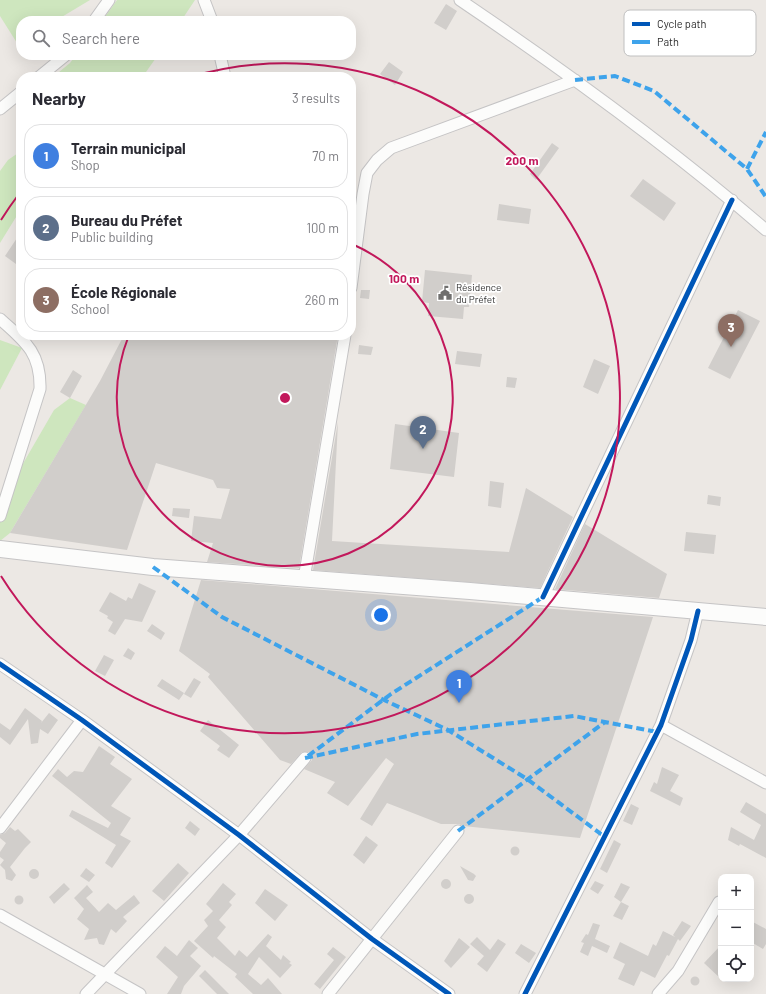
<!DOCTYPE html>
<meta charset="utf-8">
<style>
:root{--surface:#fff;--page:#f2f2f3;--text:#2b2b33;--muted:#7c7c81;--line:#e1e1e2;--accent:#d93025}
body{margin:0;font-family:Barlow,sans-serif;background:var(--page);color:var(--text)}
.controls{position:absolute;right:12px;bottom:12px;display:grid;overflow:hidden;border-radius:8px;box-shadow:0 4px 16px #0002}
.controls button{width:36px;height:36px;display:grid;place-items:center;padding:0;border:0;border-bottom:1px solid var(--line);background:var(--surface);color:var(--text);font:20px sans-serif}
.you{position:absolute;left:381px;top:615px;width:14px;height:14px;margin:-10px;border:3px solid #fff;border-radius:50%;background:#1a73e8;box-shadow:0 0 0 6px #1a73e833}
.badge{display:grid;place-items:center;width:26px;height:26px;border-radius:50%;background:var(--accent);color:#fff;font-size:13px;font-weight:700}
.pin{position:absolute;translate:-50% -33px;filter:drop-shadow(0 1px 2px #0008)}
.pin::after{content:'';position:absolute;top:21px;width:14px;height:12px;background:inherit;clip-path:polygon(0 0,100% 0,50% 100%)}
.list{margin:0;padding:0;list-style:none}
h2{display:flex;justify-content:space-between;align-items:center;height:52px;margin:0;padding:0 16px;font-size:17px}
h2 small{font-size:13px;font-weight:400;color:var(--muted)}
.list li{display:grid;grid-template-columns:26px 1fr auto;gap:12px;align-items:center;box-sizing:border-box;height:64px;margin:0 8px 8px;padding:0 8px;border:1px solid var(--line);border-radius:16px}
.list b{display:block;font-size:15px;white-space:nowrap}
.list p{margin:0;font-size:13px;white-space:nowrap;color:var(--muted)}
.list em{font-size:13px;font-style:normal;color:var(--muted)}
.icon{flex:none;width:22px;height:22px;fill:none;stroke:currentColor;stroke-width:2;stroke-linecap:round;stroke-linejoin:round}
.map{position:relative;flex:none;width:766px;height:994px;overflow:hidden}
.search{position:absolute;background:var(--surface);box-shadow:0 4px 16px #0002;left:16px;top:16px;width:340px;height:44px;display:flex;align-items:center;gap:10px;box-sizing:border-box;padding:0 14px;border-radius:16px;color:var(--muted);font-size:15px}
.panel{position:absolute;background:var(--surface);box-shadow:0 4px 16px #0002;left:16px;top:72px;width:340px;height:268px;border-radius:16px}
.map>svg:first-child{display:block}
</style>
<div class="map">
<svg width="766" height="994" viewBox="0 0 766 994">
<rect width="100%" height="100%" fill="#ece8e4"/>
<path fill="#cee6be" d="M0,0H90L55,21H21V41L17,43L0,16Z
M117,0H195L181,21H102Z
M76,55H158L146,72L135,77H53L70,63Z
M21,151V209L0,243V171L8,160Z
M0,340L22,348L0,390Z
M70,398L86,405L10,533L0,541V510L21,467L54,410Z"/>
<path fill="#d1cecb" d="M446,4L457,11L446,30L434,23Z
M389,62L403,72L395,85L380,74Z
M552,143L559,148L536,180L530,174Z
M643,179L676,203L664,221L630,196Z
M499,204L531,209L529,224L497,220Z
M21,232V256L16,264L5,256Z
M425,270L472,275L469,307H464L463,319L428,316L429,303L422,302Z
M361,290H370L369,299L360,298Z
M738,310L760,321L730,379L708,368Z
M124,335H338L299,568L207,562L213,543L191,541L194,516L221,519L230,489L217,488L213,480L156,463L127,550L10,533L100,381Z
M359,345L373,347L371,355L358,354Z
M457,351L482,354L480,367L455,364Z
M594,359L610,366L598,394L583,387Z
M73,370L82,376L70,398L60,392Z
M507,377L517,378L515,388L506,387Z
M338,422L332,541L509,552L526,488L573,517L540,588L313,570Z
M395,424L459,433L454,477L390,469Z
M490,481L504,483L501,508L488,506Z
M708,495L721,497L720,506L707,504Z
M173,508L190,509L189,518L172,516Z
M585,524L667,574L659,598L555,589Z
M686,532L716,535L714,554L684,551Z
M201,580L653,617L580,838L463,826L459,824H441L387,803L372,826L360,819L394,764L386,758L348,806L327,793L335,782L304,769L312,760L309,752H302L291,764L280,760L208,677L210,674L179,651Z
M139,583L156,591L142,622L125,619L115,635L108,631L113,622L107,618L108,616L99,611L110,592L126,601L128,597L132,599Z
M152,624L165,633L161,640L147,631Z
M128,648L135,653L131,660L123,656Z
M104,655L114,660L105,676L95,671Z
M194,678L201,682L191,698L184,694Z
M162,679L184,693L179,700L157,686Z
M25,708L42,721L41,723L49,713L58,720L48,734L40,729L38,743L31,744L28,719L10,745L0,737V723L10,730Z
M208,720L239,745L229,758L217,750L220,746L200,731Z
M99,746L115,757L110,764L132,779L111,806L131,818L120,835L131,841L112,868L105,863L116,845L69,816L72,810L108,828L111,823L52,776L58,769L67,777L74,771L83,772Z
M662,767L679,775L670,791L683,798L680,806L650,791L654,782L657,784Z
M746,802L766,814V858L740,844L739,846L728,840L731,827L754,840L761,825L740,812Z
M631,804L639,808L632,825L623,821Z
M190,821L200,829L195,836L185,828Z
M10,827L15,831L18,829L31,842L25,848L10,867L16,875L12,881L6,879L5,870L0,865L4,860L0,857V852L6,843L0,838V835L5,833Z
M366,836L378,845L364,864L353,855Z
M614,840L621,844L607,873L600,869Z
M510.5 851a4.5 4.5 0 1 1 9 0a4.5 4.5 0 1 1-9 0Z
M178,863L189,873L164,901L152,891Z
M460,866L474,874L476,876L473,881L468,880Z
M86,868L95,875L89,882L80,876Z
M29 874a5 5 0 1 1 10 0a5 5 0 1 1-10 0Z
M441 884a5 5 0 1 1 10 0a5 5 0 1 1-10 0Z
M595,881L604,885L598,894L590,889Z
M64,883L70,889L54,904L49,897Z
M223,883L236,894L229,902L232,905L219,920L226,927L217,938L235,956L239,950L247,957L268,934L272,937L266,946L281,960L283,955L291,962L289,963L292,965L280,978L259,957L248,974L261,985L268,978L282,994H253L235,977L237,974L214,956L213,958L194,941L208,926L204,920L213,911L206,904Z
M621,883L630,887L621,902L614,897Z
M87,885L93,892L86,898L99,912L108,903L116,910L134,895L140,903L123,917L127,921L116,933L111,929L104,945L99,944L97,938L84,940L89,929L77,919L84,909L74,898Z
M265,889L288,905L275,921L255,903Z
M464 899a5 5 0 1 1 10 0a5 5 0 1 1-10 0Z
M14.5 900a4.5 4.5 0 1 1 9 0a4.5 4.5 0 1 1-9 0Z
M621,902L629,906L622,920L613,916Z
M682,921L691,926L680,941L678,939L669,956L667,955L655,978L641,971L634,986L618,979L625,964L613,958L620,942L648,956L653,944L656,946L663,931L675,937L673,935Z
M751,921L766,929V944L763,949L751,942Z
M593,923L600,925L595,939L610,946L607,953L592,946L588,956L580,952L584,943L581,942L586,934L588,935Z
M477,937L490,950L498,939L506,944L487,972L477,964L484,956L470,944Z
M459,938L470,947L451,968L444,961Z
M189,940L198,948L190,956L201,966L184,986L181,994H167L178,977L156,957L165,946L177,956Z
M521,944L536,953L529,963L515,953Z
M721,945V979L704,963Z
M333,947L346,957L320,989L314,984L334,960L327,954Z
M205,970L229,994H217L199,976Z
M690.5 981a4.5 4.5 0 1 1 9 0a4.5 4.5 0 1 1-9 0Z"/>
<g fill="none" stroke-linecap="round" stroke-linejoin="round">
<defs>
<path id="street" d="M204,0L212,21
M460,0C565,71 670,147 766,230
M94,21L109,0
M220,55L225,77
M39,77L66,55
M0,109L21,92
M351,288L363,194L367,173L377,160L391,148L575,80
M0,319C25,341 41,353 40,389L0,516
M304,579L345,335
M543,597L732,200
M0,664L82,720L239,835L372,939L449,994
M661,725L766,783
M0,828L82,720
M0,915L140,994
M86,994L239,835L305,758
M328,994L458,831
M525,994L661,725L691,640L698,611
M658,994L678,971L719,902"/>
<path id="secondary" d="M0,549L153,567L470,591L766,617"/>
</defs>
<use href="#street" stroke="#c5c4c5" stroke-width="13"/>
<use href="#secondary" stroke="#c5c4c5" stroke-width="18"/>
<use href="#street" stroke="#fcfcfb" stroke-width="11"/>
<use href="#secondary" stroke="#fcfcfb" stroke-width="16"/>
<path stroke="#3ea3eb" stroke-width="4" stroke-dasharray="8 4" stroke-linecap="butt" d="M575,80L615,76L654,91L747,169L766,197
M747,169L766,132
M153,567L222,617L384,700L448,730L527,779L605,837
M308,756L391,694L543,597
M305,758L417,734L574,716L657,732
M458,831L605,722"/>
<defs>
<path id="cycleway" d="M543,597L732,200
M0,664L82,720L239,835L372,939L449,994
M525,994L661,725L691,640L698,611"/>
</defs>
<use href="#cycleway" stroke="#fff" stroke-width="8"/>
<use href="#cycleway" stroke="#0057b8" stroke-width="5"/>
</g>
<g fill="none" stroke="#c2185b" stroke-width="2">
<path d="M352 244A168 168 0 1 1 129 335"/>
<path d="M1 220A335 335 0 0 1 19 194M190 77A335 335 0 1 1 1 576"/>
</g>
<defs>
<symbol id="civic-bare" viewBox="-9 -9 18 18"><path d="M-.6-6.5H3V-4.5H.6V-3L4-1V1h2V6H-6V1h2V-1L-.6-3ZM-1.2 2.5V6h2.4V2.5Z" fill="#706f6e" stroke="#fff" stroke-width="2.5" paint-order="stroke"/></symbol>
</defs>
<g fill-rule="evenodd">
<use href="#civic-bare" x="435" y="283" width="20" height="20"/>
</g>
<g text-anchor="middle" dominant-baseline="central" stroke-width="3.5" stroke-linejoin="round" paint-order="stroke">
<g font-size="10" fill="#2e2e2e" stroke="#fff" text-anchor="start">
<text x="456" y="287">Résidence<tspan x="456" dy="12">du Préfet</tspan></text>
</g>
</g>
<rect x="624" y="10" width="132" height="46" rx="6" fill="#fff" stroke="#c0c0c0" stroke-width="1"/>
<rect x="632" y="22" width="18" height="4" fill="#0057b8"/>
<rect x="632" y="40" width="18" height="4" fill="#3ea3eb"/>
<g font-size="11" fill="#2e2e2e">
<text x="657" y="28">Cycle path</text>
<text x="657" y="46">Path</text>
</g>
<circle cx="285" cy="398" r="6" fill="#c2185b" stroke="#fff" stroke-width="2"/>
<g font-size="12" text-anchor="middle" font-weight="bold" fill="#c2185b" stroke="#fff" stroke-width="3.5" stroke-linejoin="round" paint-order="stroke">
<text x="522" y="165">200 m</text>
<text x="404" y="283">100 m</text>
</g>
</svg>
<div class="controls">
<button>+</button>
<button>−</button>
<button><svg class="icon" aria-label="locate" viewBox="0 0 24 24"><circle cx="12" cy="12" r="6"/><path d="M12 2v4M12 18v4M2 12h4M18 12h4"/></svg></button>
</div>
<div class="you"></div>
<div class="pin badge" style="left:459px;top:703px;background:#3f7fe0">1</div>
<div class="pin badge" style="left:423px;top:449px;background:#5c6f8a">2</div>
<div class="pin badge" style="left:731px;top:347px;background:#8d6e63">3</div>
<div class="search"><svg class="icon" aria-label="search" viewBox="0 0 24 24"><circle cx="10" cy="10" r="6"/><path d="M15 15l6 6"/></svg>Search here</div>
<section class="panel">
<h2>Nearby<small>3 results</small></h2>
<ul class="list">
<li><span class="badge" style="background:#3f7fe0">1</span><div><b>Terrain municipal</b><p>Shop</p></div><em>70 m</em></li>
<li><span class="badge" style="background:#5c6f8a">2</span><div><b>Bureau du Préfet</b><p>Public building</p></div><em>100 m</em></li>
<li><span class="badge" style="background:#8d6e63">3</span><div><b>École Régionale</b><p>School</p></div><em>260 m</em></li>
</ul>
</section>
</div>
